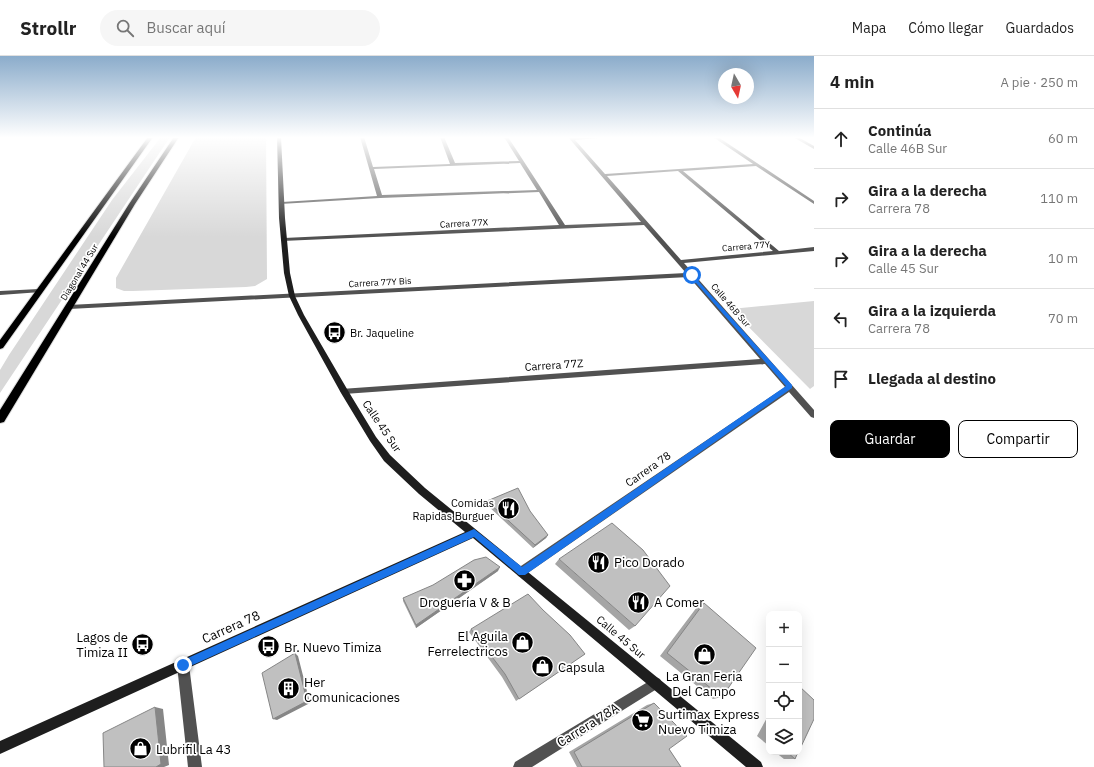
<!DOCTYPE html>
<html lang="es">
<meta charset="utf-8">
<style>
:root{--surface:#fff;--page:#f6f6f6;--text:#222;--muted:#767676;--line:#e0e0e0;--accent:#000}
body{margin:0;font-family:"IBM Plex Sans",sans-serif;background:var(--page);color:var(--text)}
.controls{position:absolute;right:12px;bottom:12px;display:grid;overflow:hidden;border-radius:8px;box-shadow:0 4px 16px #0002}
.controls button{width:36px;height:36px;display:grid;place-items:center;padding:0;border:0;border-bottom:1px solid var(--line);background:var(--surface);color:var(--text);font:20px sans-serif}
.compass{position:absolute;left:718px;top:12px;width:36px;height:36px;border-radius:50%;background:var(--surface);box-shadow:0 4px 16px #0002;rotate:171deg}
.stop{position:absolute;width:12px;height:12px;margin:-9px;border:3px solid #1a73e8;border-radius:50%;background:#fff}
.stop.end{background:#1a73e8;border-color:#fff;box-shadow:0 1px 4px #0008}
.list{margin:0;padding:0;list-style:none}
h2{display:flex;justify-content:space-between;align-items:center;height:52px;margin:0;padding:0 16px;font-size:17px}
h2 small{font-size:13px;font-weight:400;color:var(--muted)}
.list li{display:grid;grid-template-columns:26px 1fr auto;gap:12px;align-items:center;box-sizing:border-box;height:60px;padding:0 16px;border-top:1px solid var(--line)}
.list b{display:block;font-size:15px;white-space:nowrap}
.list p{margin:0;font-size:13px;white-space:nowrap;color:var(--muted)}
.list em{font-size:13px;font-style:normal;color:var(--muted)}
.actions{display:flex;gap:8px;padding:12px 16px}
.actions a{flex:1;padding:9px 0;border:1px solid var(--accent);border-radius:8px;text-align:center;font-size:14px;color:var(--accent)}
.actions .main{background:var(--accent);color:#fff}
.icon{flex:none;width:22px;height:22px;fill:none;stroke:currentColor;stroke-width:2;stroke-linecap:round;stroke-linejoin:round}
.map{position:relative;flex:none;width:814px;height:711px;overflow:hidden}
header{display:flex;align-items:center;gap:24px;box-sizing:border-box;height:56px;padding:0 20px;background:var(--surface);border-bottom:1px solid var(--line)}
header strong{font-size:19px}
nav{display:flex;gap:22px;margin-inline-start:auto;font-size:14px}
.search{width:280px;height:36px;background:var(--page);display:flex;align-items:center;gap:10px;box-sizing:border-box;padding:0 14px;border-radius:22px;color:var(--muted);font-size:15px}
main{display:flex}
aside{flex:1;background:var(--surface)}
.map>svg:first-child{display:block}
</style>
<header>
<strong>Strollr</strong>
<div class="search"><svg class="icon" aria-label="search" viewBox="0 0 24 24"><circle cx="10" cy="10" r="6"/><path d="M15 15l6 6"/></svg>Buscar aquí</div>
<nav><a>Mapa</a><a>Cómo llegar</a><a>Guardados</a></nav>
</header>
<main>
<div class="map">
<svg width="814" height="711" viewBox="0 0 814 711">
<rect width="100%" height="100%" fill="#fff"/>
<path fill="#d8d8d8" d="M161,81H170L0,337V314L9,299L112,144Z
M196,81H266L267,223L255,230L246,231L133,235H124L116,232V222Z
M814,245V330L810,333L731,253Z"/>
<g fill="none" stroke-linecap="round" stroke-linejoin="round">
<defs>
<path id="primary" d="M148,81H153L3,292L0,293V284Z
M174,81H179L135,148L4,366L0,367V354L129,148Z"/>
</defs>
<use href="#primary" stroke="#dbdbdb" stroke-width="2"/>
<path fill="#515151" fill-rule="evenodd" d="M360,81H364L373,111L450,108L440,81H444L455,107L519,105L504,81H508L565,169L641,166L568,81H610L575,84L605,118L753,108L713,81H718L814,145V148L756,110L683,115L779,195L814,191V195L684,207L814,354V362L811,361L789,336L522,521L518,520L517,516L518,512L785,331L765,308L344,338L340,335L341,333L760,303L689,221L69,253L66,251L69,249L686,217L644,169L282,185V183L284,182L559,169L539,136L380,142L280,148V146H282L377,140ZM520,107L537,134L382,139L374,113ZM678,115L773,195L681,204L607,120Z
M793,81H798L814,90V93Z
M39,233L42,235L41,236L0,239V235Z
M183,603L187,605L189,609L202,711H188L177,609L179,605Z
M656,621L660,623L662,627L660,631L532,711H513L515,706Z"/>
<path fill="#1e1e1e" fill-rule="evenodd" d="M277,81H281L285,162L290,217L295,240L304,259L347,333L376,381L390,399L425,432L761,706L763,711H746L473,482L0,698V685L465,476L419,438L384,405L370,385L341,337L298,259L289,240L284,217L279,162Z"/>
<use href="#primary" fill="#000" fill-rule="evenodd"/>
</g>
<path fill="#a5a5a5" d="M487,445L548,479L546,482L533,492L486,448Z
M559,503L635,570L629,574L555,508Z
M498,515L416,572L403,545V542Z
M704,547L722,641L713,643L660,600L697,551Z
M543,554L585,598L516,645L502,621L469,576L471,573Z
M654,647L669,693L681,711H577L569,696L647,649Z
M769,658V690L757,680Z
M775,696H798L795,703H784Z"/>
<path fill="#868686" d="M548,479L546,482L533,492L535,489Z
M500,511L498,515L416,572V569Z
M295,597L298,600L310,647L277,664L273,663Z
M155,651L163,653L169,709L164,711H156Z"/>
<path fill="#c0c0c0" stroke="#868686" d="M518,432L530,455L548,479L535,489L487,445Z
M612,467L643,494L670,530L635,570L559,503Z
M486,501L500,511L416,569L403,542L433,529L474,504Z
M528,538L543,554L570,579L585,598L519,643L505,618L471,573Z
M704,547L756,592L722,641L667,597Z
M295,597L307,645L273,663L262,617Z
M799,630L814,644V663L799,695Z
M654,647L687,680L669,693L681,711H582L574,696Z
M155,651L161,708L156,711H104L103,677Z
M787,696H798L795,703Z"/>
<linearGradient id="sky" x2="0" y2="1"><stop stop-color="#8baccb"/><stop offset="0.45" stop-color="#fff"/><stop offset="1" stop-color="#fff" stop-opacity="0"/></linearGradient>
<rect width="814" height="181" fill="url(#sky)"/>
<path fill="#1a73e8" d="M692,218L792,329V332L525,519H519L474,481L186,612H179V606L474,473L522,511L786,330L690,220Z"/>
<defs>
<symbol id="bus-disc" viewBox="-11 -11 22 22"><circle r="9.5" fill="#000" stroke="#fff"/><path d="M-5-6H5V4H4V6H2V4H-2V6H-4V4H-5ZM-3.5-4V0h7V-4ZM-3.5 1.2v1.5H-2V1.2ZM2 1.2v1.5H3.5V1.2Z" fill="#fff"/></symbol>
<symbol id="restaurant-disc" viewBox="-11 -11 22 22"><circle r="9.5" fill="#000" stroke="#fff"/><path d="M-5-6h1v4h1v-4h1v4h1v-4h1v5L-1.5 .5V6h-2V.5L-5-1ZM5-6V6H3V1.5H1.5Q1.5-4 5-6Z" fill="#fff"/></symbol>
<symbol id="pharmacy-disc" viewBox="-11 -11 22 22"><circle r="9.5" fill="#000" stroke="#fff"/><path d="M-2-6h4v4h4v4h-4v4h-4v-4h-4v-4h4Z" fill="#fff"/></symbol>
<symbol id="shop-disc" viewBox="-11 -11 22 22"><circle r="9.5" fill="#000" stroke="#fff"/><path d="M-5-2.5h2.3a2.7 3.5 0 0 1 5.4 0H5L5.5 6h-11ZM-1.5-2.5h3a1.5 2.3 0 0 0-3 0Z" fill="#fff"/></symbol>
<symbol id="building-disc" viewBox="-11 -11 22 22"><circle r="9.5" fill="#000" stroke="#fff"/><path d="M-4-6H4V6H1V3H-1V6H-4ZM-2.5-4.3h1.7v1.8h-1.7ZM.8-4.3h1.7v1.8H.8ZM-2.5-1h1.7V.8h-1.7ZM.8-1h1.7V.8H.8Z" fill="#fff"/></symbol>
<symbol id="supermarket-disc" viewBox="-11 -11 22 22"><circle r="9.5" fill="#000" stroke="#fff"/><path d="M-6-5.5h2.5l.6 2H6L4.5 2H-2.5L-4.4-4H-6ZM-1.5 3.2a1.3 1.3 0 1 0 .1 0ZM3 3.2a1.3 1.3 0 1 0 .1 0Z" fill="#fff"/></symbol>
</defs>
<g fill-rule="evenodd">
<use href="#bus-disc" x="322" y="264" width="25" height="25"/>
<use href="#restaurant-disc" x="496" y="440" width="25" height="25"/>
<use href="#restaurant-disc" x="586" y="494" width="25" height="25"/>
<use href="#pharmacy-disc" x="452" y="512" width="25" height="25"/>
<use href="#restaurant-disc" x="626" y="534" width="25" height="25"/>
<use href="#shop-disc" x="510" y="574" width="25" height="25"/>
<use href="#bus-disc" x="130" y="576" width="25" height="25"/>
<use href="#bus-disc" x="256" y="578" width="25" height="25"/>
<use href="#shop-disc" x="692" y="586" width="25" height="25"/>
<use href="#shop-disc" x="530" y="598" width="25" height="25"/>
<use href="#building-disc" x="276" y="620" width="25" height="25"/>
<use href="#supermarket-disc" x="630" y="652" width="25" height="25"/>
<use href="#shop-disc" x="128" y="680" width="25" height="25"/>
</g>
<g text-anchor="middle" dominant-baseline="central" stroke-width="3.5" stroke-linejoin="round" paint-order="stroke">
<g font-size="9" fill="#000" stroke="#fff">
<text transform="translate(464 167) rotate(-3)">Carrera 77X</text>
<text transform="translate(746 190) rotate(-5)">Carrera 77Y</text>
<text transform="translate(79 216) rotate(-59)">Diagonal 44 Sur</text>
<text transform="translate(380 226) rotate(-3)">Carrera 77Y Bis</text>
<text transform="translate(731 249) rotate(49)">Calle 46B Sur</text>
</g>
<g font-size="11" fill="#000" stroke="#fff" text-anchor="start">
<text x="350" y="277">Br. Jaqueline</text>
<text x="494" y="447" text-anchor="end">Comidas<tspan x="494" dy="13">Rapidas Burguer</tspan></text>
</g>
<g font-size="11" fill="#000" stroke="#fff">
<text transform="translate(554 309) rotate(-4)">Carrera 77Z</text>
<text transform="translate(382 370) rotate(56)">Calle 45 Sur</text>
<text transform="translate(648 413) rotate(-35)">Carrera 78</text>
<text transform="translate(621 581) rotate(40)">Calle 45 Sur</text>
</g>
<g font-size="13" fill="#000" stroke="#fff" text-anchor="start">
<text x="614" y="506">Pico Dorado</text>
<text x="465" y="546" text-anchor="middle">Droguería V &amp; B</text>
<text x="654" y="546">A Comer</text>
<text x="508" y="580" text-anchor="end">El Aguila<tspan x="508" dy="15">Ferrelectricos</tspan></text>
<text x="128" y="581" text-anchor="end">Lagos de<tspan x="128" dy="15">Timiza II</tspan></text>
<text x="284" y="591">Br. Nuevo Timiza</text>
<text x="558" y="611">Capsula</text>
<text x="704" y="620" text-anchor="middle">La Gran Feria<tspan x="704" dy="15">Del Campo</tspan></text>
<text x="304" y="626">Her<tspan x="304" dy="15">Comunicaciones</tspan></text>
<text x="658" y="658">Surtimax Express<tspan x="658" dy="15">Nuevo Timiza</tspan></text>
<text x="156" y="693">Lubrifil La 43</text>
</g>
<g font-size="13" fill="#000" stroke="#fff">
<text transform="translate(231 571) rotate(-24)">Carrera 78</text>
<text transform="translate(588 669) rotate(-32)">Carrera 78A</text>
</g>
</g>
</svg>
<div class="controls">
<button>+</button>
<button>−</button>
<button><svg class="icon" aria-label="locate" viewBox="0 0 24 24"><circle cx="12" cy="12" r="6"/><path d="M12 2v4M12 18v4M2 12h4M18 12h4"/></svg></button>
<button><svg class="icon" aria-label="layers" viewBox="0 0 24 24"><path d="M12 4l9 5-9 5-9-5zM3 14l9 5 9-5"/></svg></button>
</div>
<svg class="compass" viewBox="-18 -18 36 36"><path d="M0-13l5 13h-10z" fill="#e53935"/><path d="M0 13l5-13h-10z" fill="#767676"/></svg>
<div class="stop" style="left:692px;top:219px"></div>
<div class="stop end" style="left:183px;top:609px"></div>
</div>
<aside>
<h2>4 min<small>A pie · 250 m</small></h2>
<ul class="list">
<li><svg class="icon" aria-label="ahead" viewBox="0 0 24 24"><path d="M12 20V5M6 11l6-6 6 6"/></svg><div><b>Continúa</b><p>Calle 46B Sur</p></div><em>60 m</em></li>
<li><svg class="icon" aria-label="right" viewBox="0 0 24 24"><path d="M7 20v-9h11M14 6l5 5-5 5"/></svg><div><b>Gira a la derecha</b><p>Carrera 78</p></div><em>110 m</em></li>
<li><svg class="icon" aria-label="right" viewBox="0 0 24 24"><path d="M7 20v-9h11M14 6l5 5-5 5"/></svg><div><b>Gira a la derecha</b><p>Calle 45 Sur</p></div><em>10 m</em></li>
<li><svg class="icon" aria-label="left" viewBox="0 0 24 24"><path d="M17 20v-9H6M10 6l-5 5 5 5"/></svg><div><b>Gira a la izquierda</b><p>Carrera 78</p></div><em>70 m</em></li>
<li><svg class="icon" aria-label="arrive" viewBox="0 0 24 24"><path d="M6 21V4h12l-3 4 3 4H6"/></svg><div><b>Llegada al destino</b></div></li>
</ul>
<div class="actions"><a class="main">Guardar</a><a>Compartir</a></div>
</aside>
</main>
